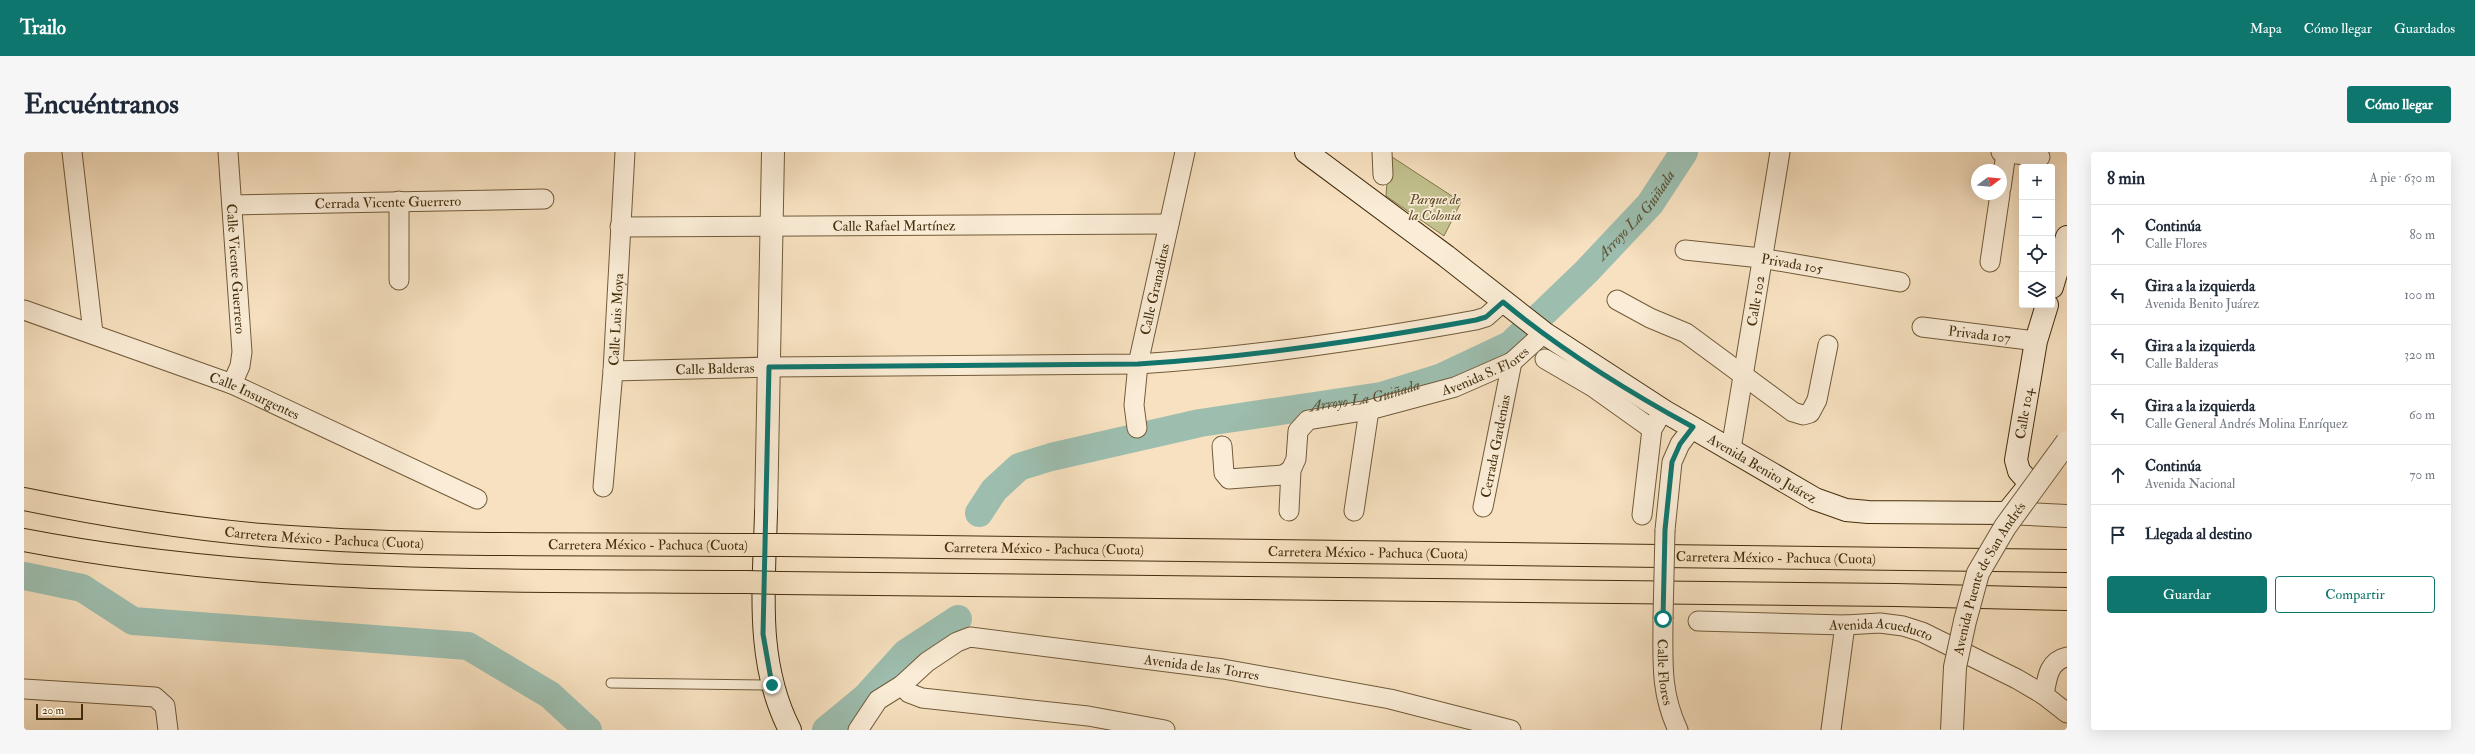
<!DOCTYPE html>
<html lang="es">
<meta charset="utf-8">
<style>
:root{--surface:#fff;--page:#f6f6f7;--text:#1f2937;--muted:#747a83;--line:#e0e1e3;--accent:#0f766e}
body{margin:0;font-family:"IM FELL Double Pica",serif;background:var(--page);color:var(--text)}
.controls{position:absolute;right:12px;top:12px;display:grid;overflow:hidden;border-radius:4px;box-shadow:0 4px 16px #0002}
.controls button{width:36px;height:36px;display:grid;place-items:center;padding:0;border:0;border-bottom:1px solid var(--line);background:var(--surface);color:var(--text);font:20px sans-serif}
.compass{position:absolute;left:1947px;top:12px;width:36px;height:36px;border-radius:50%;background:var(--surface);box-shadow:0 4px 16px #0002;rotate:74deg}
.scale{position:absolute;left:12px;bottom:10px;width:47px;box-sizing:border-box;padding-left:4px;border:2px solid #442e0c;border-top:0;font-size:11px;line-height:14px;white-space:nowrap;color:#442e0c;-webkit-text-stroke:3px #faecd6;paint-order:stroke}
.stop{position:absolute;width:12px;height:12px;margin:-9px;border:3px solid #0f766e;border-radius:50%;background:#fff}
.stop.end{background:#0f766e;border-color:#fff;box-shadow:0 1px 4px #0008}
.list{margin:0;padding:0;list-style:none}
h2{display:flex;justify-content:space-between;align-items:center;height:52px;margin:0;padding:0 16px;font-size:17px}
h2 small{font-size:13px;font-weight:400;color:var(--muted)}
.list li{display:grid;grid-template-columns:26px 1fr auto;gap:12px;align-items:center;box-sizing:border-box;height:60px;padding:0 16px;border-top:1px solid var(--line)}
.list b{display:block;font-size:15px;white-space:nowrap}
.list p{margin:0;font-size:13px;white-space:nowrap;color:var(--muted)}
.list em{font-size:13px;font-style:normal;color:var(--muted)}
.actions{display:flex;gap:8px;padding:12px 16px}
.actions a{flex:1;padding:9px 0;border:1px solid var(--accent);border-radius:4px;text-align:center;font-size:14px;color:var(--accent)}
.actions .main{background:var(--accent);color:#fff}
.icon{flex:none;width:22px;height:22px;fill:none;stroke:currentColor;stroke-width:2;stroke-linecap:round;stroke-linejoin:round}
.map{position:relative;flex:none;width:2043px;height:578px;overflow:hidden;border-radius:4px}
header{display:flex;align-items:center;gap:24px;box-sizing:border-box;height:56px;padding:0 20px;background:var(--accent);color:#fff}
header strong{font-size:19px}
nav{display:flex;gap:22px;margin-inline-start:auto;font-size:14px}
.intro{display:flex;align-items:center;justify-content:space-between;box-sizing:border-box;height:96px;padding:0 24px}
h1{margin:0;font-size:28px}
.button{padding:10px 18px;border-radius:4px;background:var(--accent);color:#fff;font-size:14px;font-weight:700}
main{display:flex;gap:24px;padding:0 24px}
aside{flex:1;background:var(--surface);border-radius:4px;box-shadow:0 4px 16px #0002}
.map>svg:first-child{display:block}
</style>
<header>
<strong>Trailo</strong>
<nav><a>Mapa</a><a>Cómo llegar</a><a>Guardados</a></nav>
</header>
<div class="intro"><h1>Encuéntranos</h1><a class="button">Cómo llegar</a></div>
<main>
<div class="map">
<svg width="2043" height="578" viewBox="0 0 2043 578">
<rect width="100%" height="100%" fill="#f7e1c0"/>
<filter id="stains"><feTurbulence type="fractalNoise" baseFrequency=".005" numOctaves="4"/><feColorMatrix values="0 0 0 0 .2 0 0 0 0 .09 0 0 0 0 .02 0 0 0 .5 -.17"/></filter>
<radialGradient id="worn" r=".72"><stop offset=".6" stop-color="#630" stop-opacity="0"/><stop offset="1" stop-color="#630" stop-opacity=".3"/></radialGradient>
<path fill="#c2c18e" stroke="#83784d" d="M1365,3L1437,50L1420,84L1362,44Z"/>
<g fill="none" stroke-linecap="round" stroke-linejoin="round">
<g stroke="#9dbeaf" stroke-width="28">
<path id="s1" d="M955,361L970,338L995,315L1027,305L1176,271L1357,244L1418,225L1486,193L1562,120L1626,52L1660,0"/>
<path d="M0,424L58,436L109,469L444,494L526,543L564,578"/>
<path d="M802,578L842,545L882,501L934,467"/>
</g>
<defs>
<path id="service" d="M587,531L748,533"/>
<g id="minor">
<path d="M48,0L69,181"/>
<path id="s2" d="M204,0L218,200L216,214L208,232"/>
<path d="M1358,0L1359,23"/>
<path d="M1977,0L2016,5"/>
<path d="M1977,36L1982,1"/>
<path d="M375,49V128"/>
<path id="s3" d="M208,53L520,47"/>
<path id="s4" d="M596,75L1145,72"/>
<path id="s5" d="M1661,98L1737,106L1876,130"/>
<path d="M1966,110L1976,42"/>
<path d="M1593,148L1626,166L1662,181L1769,260L1779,263L1786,261L1793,248L1804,193"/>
<path id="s6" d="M0,158L208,232L453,347"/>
<path id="s7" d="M1898,175L2012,189"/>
<path d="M1521,207L1569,235L1628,277"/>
<path id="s8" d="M589,219L745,215L1114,212C1226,205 1342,188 1452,168L1462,165L1479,150"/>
<path id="s9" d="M1113,276L1110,253L1114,212L1161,0"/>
<path d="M1198,294L1200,321L1205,327L1259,323L1267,318"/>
<path id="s10" d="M1707,297L1756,0"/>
<path id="s11" d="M579,335L589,219L601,0"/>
<path id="s12" d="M1459,355L1488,210"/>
<path id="s13" d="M1265,359L1267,318L1272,307L1274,279L1284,268L1345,258L1431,235L1488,210L1520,181"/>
<path d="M1330,359L1345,258"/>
<path d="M1618,363L1628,277L1634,267"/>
<path d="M1641,378L1648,310L1656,292L1669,275"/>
<path id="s14" d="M1639,467C1639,508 1636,540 1654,578"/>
<path id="s15" d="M1674,469L1821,473L1856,471L1879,474L1898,480L1993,527L2020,543L2043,561"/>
<path d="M878,533L885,541L898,546L1064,564L1141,578"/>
<path d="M0,537L131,545L141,554L144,578"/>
<path d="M2020,543C2023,527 2024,509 2043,505"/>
<path id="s16" d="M834,578L854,548L878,533L903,510L933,490L946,485L1199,517L1366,547L1487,578"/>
<path d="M1807,578L1821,473"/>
</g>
<path id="tertiary" d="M742,361L749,0
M1983,361L2043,364"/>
<g id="secondary">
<path id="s17" d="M1282,0L1422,104L1520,181L1640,259L1791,347L1822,358L1844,360L1983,361L2004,335L2003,328L1995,319L1992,308L2012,189L2023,153"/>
<path d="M2028,135L2043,85"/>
<path d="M742,361C740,435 731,510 766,578"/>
</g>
<g id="motorway">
<path id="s18" d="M0,347C78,363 159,376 238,383C400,396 563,391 724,393"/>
<path d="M0,388C238,434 482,428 723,430"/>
<path id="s19" d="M756,393L2043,409"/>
<path d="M756,431L1871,443L2043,447"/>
</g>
</defs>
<use href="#service" stroke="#715b39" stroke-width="11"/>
<use href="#minor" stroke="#715b39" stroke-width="21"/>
<use href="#tertiary" stroke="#715b39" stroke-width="24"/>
<use href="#secondary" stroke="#442e0c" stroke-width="24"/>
<use href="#motorway" stroke="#442e0c" stroke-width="24"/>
<use href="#service" stroke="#faecd6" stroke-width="9"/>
<use href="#minor" stroke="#faecd6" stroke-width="19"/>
<use href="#tertiary" stroke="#faecd6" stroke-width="22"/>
<use href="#secondary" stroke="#faecd6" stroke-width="22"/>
<use href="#motorway" stroke="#f7e1c0" stroke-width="22"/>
<defs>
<path id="minor-bridge" d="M1639,467L1641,378"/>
<g id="tertiary-bridge">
<path id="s20" d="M1928,578L1931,515L1941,469L1954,421L1981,375L2043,290"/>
</g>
<path id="motorway-bridge" d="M724,393H756
M723,430L756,431"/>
</defs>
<use href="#minor-bridge" stroke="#715b39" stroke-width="21" stroke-linecap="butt"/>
<use href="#tertiary-bridge" stroke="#715b39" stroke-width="24" stroke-linecap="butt"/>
<use href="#motorway-bridge" stroke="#442e0c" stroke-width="24" stroke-linecap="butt"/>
<use href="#minor-bridge" stroke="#faecd6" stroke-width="19"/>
<use href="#tertiary-bridge" stroke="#faecd6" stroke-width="22"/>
<use href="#motorway-bridge" stroke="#f7e1c0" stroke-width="22"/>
</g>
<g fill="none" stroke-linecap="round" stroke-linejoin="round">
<path stroke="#0f766e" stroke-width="5" d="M748,533L739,482L745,215L1114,212C1226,205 1342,188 1452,168L1462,165L1479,150C1537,198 1603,239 1669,275L1656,292L1648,310L1641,378L1639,467"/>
</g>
<g text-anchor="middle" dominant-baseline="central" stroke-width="3.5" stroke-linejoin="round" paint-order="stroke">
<g font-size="14" font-style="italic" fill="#5d4b26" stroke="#faecd6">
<text x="1411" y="47">Parque de<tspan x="1411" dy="16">la Colonia</tspan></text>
</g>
<g font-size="14" fill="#442e0c" stroke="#faecd6">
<text stroke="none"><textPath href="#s3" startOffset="156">Cerrada Vicente Guerrero</textPath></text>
<text stroke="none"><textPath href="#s4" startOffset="274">Calle Rafael Martínez</textPath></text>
<text stroke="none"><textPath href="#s5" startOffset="108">Privada 105</textPath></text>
<text stroke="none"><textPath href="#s2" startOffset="117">Calle Vicente Guerrero</textPath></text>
<text stroke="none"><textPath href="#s9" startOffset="141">Calle Granaditas</textPath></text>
<text stroke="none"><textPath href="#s10" startOffset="150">Calle 102</textPath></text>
<text stroke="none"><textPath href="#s11" startOffset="168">Calle Luis Moya</textPath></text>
<text stroke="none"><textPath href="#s7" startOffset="58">Privada 107</textPath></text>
<text stroke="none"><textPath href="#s8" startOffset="102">Calle Balderas</textPath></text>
<text stroke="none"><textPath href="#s13" startOffset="281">Avenida S. Flores</textPath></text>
<text stroke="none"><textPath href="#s6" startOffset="246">Calle Insurgentes</textPath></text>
<text stroke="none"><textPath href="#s17" startOffset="922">Calle 104</textPath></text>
<text stroke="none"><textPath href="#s12" startOffset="62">Cerrada Gardenias</textPath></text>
<text stroke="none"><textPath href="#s17" startOffset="556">Avenida Benito Juárez</textPath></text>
<text stroke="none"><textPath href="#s18" startOffset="303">Carretera México - Pachuca (Cuota)</textPath></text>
<text stroke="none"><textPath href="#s18" startOffset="627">Carretera México - Pachuca (Cuota)</textPath></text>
<text stroke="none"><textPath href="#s19" startOffset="264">Carretera México - Pachuca (Cuota)</textPath></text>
<text stroke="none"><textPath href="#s19" startOffset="588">Carretera México - Pachuca (Cuota)</textPath></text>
<text stroke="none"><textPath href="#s19" startOffset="996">Carretera México - Pachuca (Cuota)</textPath></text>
<text stroke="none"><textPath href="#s20" startOffset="159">Avenida Puente de San Andrés</textPath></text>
<text stroke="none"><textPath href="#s15" startOffset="184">Avenida Acueducto</textPath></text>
<text stroke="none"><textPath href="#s16" startOffset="382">Avenida de las Torres</textPath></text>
<text stroke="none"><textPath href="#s14" startOffset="53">Calle Flores</textPath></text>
</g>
<g font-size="15" font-style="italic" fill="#5a5235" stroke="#faecd6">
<text stroke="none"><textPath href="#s1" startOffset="751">Arroyo La Guiñada</textPath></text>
<text stroke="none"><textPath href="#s1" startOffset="415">Arroyo La Guiñada</textPath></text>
</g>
</g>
<rect width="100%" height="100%" filter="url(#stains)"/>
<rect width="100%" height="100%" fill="url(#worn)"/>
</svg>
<div class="controls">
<button>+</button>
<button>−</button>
<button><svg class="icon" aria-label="locate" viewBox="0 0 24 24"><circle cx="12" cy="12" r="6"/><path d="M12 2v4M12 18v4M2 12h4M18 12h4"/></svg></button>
<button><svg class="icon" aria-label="layers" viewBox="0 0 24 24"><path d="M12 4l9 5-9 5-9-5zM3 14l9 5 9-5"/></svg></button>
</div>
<svg class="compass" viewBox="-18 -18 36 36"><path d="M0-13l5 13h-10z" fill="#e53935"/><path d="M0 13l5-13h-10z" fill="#747a83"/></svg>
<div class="scale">20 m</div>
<div class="stop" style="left:1639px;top:467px"></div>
<div class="stop end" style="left:748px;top:533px"></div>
</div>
<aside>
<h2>8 min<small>A pie · 630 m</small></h2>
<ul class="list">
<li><svg class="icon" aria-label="ahead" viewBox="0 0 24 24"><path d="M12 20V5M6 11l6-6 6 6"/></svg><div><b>Continúa</b><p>Calle Flores</p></div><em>80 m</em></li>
<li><svg class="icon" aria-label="left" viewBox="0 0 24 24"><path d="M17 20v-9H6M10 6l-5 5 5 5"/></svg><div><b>Gira a la izquierda</b><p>Avenida Benito Juárez</p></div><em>100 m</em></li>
<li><svg class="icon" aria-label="left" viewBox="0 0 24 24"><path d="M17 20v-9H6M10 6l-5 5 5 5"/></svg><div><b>Gira a la izquierda</b><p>Calle Balderas</p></div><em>320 m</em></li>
<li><svg class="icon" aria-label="left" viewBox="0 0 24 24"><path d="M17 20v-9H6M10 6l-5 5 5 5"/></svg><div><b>Gira a la izquierda</b><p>Calle General Andrés Molina Enríquez</p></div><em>60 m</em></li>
<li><svg class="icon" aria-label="ahead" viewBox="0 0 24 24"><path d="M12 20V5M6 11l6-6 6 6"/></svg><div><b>Continúa</b><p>Avenida Nacional</p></div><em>70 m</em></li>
<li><svg class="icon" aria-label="arrive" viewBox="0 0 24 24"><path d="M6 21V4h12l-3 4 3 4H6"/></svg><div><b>Llegada al destino</b></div></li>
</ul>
<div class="actions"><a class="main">Guardar</a><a>Compartir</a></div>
</aside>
</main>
